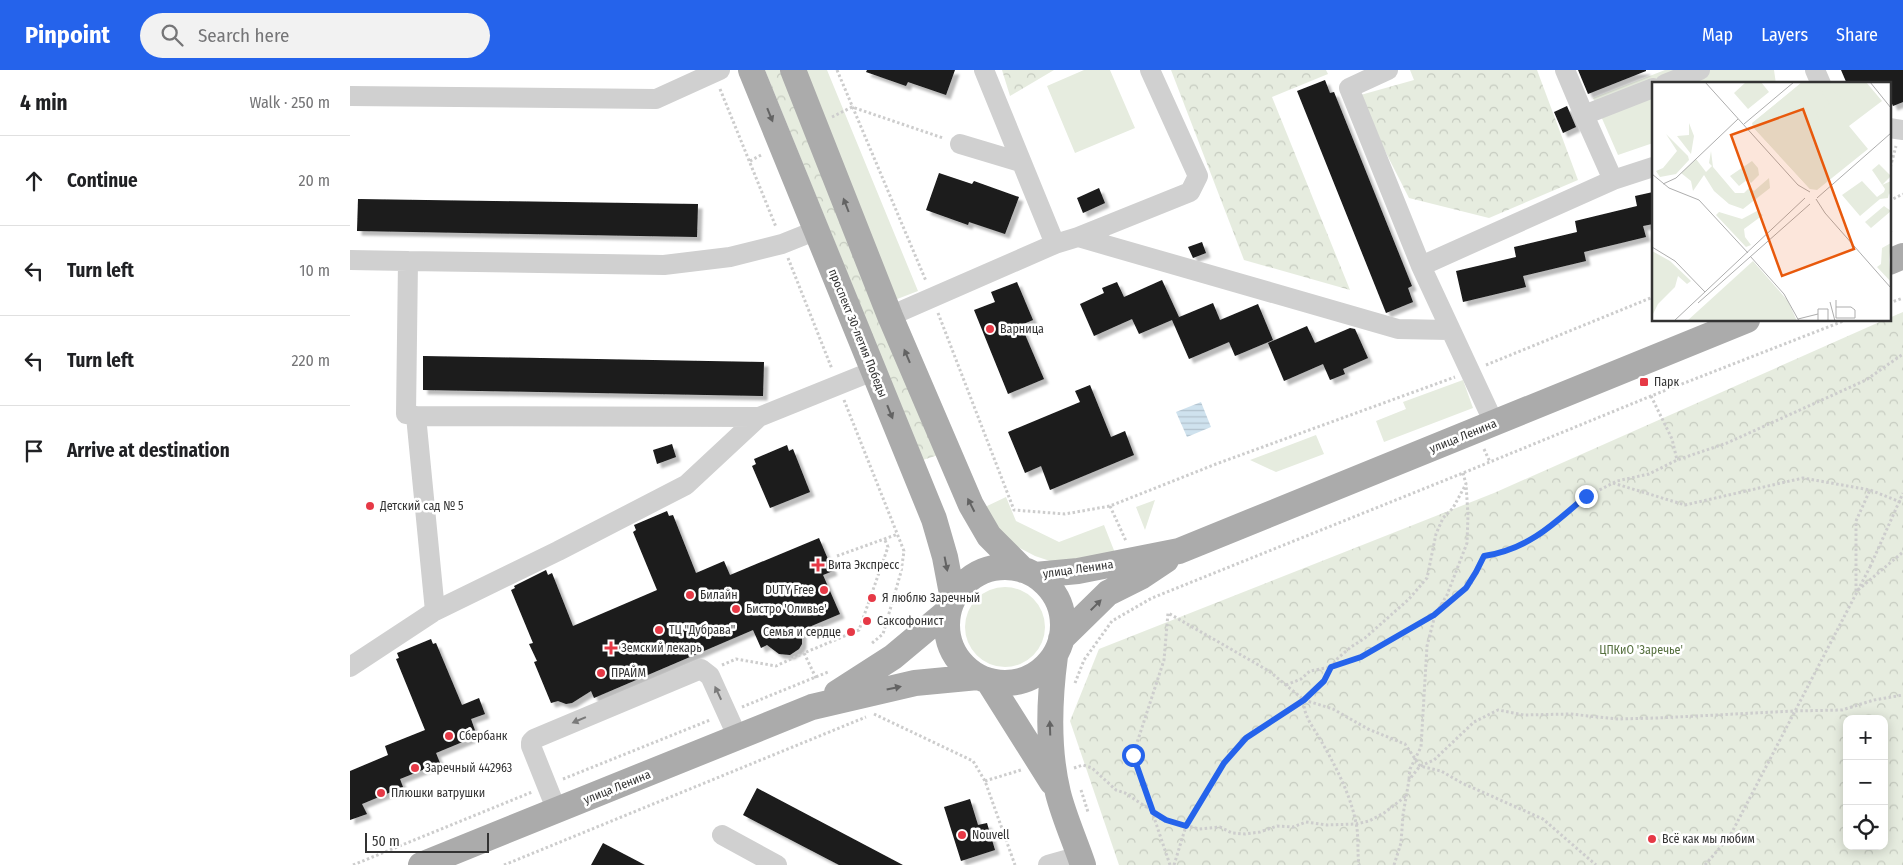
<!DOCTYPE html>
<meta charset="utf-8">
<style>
:root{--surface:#fff;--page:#f2f2f2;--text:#202124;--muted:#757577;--line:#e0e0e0;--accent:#2563eb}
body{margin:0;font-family:"Fira Sans Condensed",sans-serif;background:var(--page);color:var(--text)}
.controls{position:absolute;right:15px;bottom:15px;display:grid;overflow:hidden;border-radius:10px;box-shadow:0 2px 12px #0003}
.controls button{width:45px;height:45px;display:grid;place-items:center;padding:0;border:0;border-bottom:1px solid var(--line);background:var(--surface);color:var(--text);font:25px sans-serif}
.scale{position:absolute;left:15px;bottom:12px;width:124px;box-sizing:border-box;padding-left:5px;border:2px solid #333;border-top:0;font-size:14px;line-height:18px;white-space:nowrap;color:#333;-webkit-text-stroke:4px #fff;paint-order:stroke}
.stop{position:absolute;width:15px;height:15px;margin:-11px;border:4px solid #2563eb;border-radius:50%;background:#fff}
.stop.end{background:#2563eb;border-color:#fff;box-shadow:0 1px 5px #0008}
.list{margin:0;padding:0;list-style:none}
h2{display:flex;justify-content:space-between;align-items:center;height:65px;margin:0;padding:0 20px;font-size:21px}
h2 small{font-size:16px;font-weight:400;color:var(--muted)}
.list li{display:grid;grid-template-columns:32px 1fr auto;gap:15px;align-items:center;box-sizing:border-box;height:90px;padding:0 20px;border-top:1px solid var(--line)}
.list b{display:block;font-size:19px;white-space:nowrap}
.list em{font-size:16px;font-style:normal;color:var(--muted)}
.icon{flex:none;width:28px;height:28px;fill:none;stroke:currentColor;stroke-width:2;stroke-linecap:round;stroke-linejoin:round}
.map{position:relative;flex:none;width:1553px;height:795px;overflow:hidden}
header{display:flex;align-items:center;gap:30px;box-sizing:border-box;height:70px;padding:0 25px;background:var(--accent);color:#fff}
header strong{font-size:24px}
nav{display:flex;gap:28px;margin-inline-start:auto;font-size:18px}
.search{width:350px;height:45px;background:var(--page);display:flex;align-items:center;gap:12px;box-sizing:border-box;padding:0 18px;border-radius:28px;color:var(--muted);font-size:19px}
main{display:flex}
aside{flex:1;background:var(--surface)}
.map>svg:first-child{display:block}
</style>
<header>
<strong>Pinpoint</strong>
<div class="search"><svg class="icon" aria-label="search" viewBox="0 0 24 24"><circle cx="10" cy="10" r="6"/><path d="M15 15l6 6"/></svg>Search here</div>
<nav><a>Map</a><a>Layers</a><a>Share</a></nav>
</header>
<main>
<aside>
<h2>4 min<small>Walk · 250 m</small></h2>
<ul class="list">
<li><svg class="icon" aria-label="ahead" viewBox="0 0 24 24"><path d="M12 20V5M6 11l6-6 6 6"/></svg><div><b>Continue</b></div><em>20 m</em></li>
<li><svg class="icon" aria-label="left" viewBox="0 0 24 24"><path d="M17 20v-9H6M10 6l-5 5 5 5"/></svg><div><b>Turn left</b></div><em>10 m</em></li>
<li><svg class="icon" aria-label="left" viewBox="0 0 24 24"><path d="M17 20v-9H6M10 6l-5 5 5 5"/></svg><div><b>Turn left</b></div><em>220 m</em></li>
<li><svg class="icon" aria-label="arrive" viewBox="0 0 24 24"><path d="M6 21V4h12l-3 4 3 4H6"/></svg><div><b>Arrive at destination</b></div></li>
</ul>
</aside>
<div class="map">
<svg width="1553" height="795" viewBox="0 0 1553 795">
<defs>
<pattern id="forest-crowns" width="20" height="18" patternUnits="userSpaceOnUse" patternTransform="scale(1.25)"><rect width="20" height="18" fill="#e6ecdf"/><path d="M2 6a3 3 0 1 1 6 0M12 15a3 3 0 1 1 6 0" fill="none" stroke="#c6cbc0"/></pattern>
<pattern id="water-rules" width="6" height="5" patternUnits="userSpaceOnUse" patternTransform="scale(1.25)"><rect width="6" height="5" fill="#cfe2ee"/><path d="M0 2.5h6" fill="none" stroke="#b2c2cd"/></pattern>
<filter id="shadow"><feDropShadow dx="4.5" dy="4.5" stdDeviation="1" flood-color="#0004"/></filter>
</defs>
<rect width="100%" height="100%" fill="#fff"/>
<path fill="#e6ecdf" d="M450,0H477L568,221L542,231Z
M734,0H760L785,58L725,83L697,16Z
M1315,0H1424L1426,14H1303V73L1268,85L1243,28Z
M1113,310L1123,338L1034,372L1026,351L1056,339L1053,332Z
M966,365L974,384L926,402L900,390Z
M656,427L666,451L709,472L754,455L767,488L709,494L685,486L662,474L645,457L635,437Z
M805,430L795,460L786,437Z
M615 557a40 40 0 1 1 80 0a40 40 0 1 1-80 0Z"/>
<path fill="url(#forest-crowns)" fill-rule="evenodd" d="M415,0H431L588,385L573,390Z
M652,0H704L660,26Z
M821,0H976L978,4L922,27L1000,220L894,190Z
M1060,0H1187L1228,110L1139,148L1059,128L1007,26L1064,10Z
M1553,242V795H769L720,651L749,579L1144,423L1534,250H1539V248ZM1497,649H1534V776H1497Z"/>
<path fill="url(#water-rules)" d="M851,332L861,357L837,367L826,342Z"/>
<path fill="#1a1a1a" filter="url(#shadow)" d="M517,0H605L596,25L558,12L556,16L516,2Z
M1228,0H1296V1L1238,24Z
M1491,0H1553V32L1543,36L1539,27V14H1497Z
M975,10L980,23L984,22L1062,216L1058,218L1063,232L1036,243L947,21Z
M1217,36L1226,57L1213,63L1204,42Z
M589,103L622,114L624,111L669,127L655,164L619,152L618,155L576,140Z
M749,118L755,133L733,143L727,128Z
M1303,122V154L1293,156L1296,167L1234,182L1236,191L1173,206L1176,217L1113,232L1106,201L1166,187L1164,177L1227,162L1225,151L1287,136L1285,126Z
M8,129L348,134L347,167L7,161Z
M852,172L856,183L843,188L838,177Z
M812,210L829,247L789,264L782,249L744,266L730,234L754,223L752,218L767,212L774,227Z
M667,212L683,250L671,255L694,309L658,324L624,240L645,232L641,222Z
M863,233L870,250L908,234L923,270L885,286L879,272L839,289L822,250Z
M957,256L965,273L1000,258L1005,259L1018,288L993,299L995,304L980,310L973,294L934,311L918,273Z
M73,286L414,292L413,326L73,320Z
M740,315L761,367L775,361L784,385L700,420L691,396L675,403L658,362L730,332L725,321Z
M322,374L326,387L307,394L303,380Z
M437,375L439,381L443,379L460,422L420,438L402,396L406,394L404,389Z
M317,441L319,446L323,445L346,503L374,491L380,505L469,468L483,501L473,505L490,544L452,560V574L449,579L440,585L429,584L417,575L411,578L403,560L244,628L241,621L222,633L216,634L208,631L201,633L184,592L187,591L179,574L183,573L161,520L165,518L164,516L196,500L198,505L202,503L223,556L307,520L283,462L286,460L284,455Z
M81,569L83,574L86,573L112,635L129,628L135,644L121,649L127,666L86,683L90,693L50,709L53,717L12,734L17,744L0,750V701L38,685L35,676L75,660L46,589L49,588L47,583Z
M407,718L553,795H489L393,745Z
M620,729L628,755L637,753L645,780L611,791L594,737Z
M253,773L295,795H241Z"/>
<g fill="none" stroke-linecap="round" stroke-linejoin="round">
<path stroke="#cdcdcd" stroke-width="3" stroke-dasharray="2.5 2.5" stroke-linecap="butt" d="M487,0L576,211
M370,19L426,157
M482,47L502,37L593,68
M400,91L413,84
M1539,102L1546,76
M1539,131L1553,124
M1539,157L1541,162
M438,188L482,299
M1539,233L1553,228
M588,243L664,440L715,444L760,436L866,394L1105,307
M1136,295L1303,227
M1301,326L1322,369L1327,390
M494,330L554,481L551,502L533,564L521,574
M1134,379L1140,392
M1263,413L1335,435L1453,408L1520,420L1553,433
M760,436L776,471
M487,486L548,464
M1508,520L1553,482
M1506,521V451L1520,420
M372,595L386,589L426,596L454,583
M466,608L454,583L509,560L538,477L534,468
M725,613L734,590L762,551L802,528L1113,403L1301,326L1496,250
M936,615L951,609L960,601L981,597L1011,587L1085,545L1116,518L1133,486L1152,483L1187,467L1236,427L1267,411L1299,404L1327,390L1377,373L1516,310L1553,284
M954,631C953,645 963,657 970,669C985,695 1000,723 1006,753C1009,766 1007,781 1009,795
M392,637L478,602
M524,644L623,691L635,711L665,795
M724,698L733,695L742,698L766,720L775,723L816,750L849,759L870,757L882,763L895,764L910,762L927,756L943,757L956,752L977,755L1006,754L1019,751L1034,743L1056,726
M213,709L360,650
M1059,709L1060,699L1071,677L1077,576L1085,545L1097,525L1117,473L1118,445L1116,414L1113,403
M635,711L671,700
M731,720L738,742
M3,795L182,722
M154,795L516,647
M820,795L783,685L814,590L818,543L919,601L954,630L983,639L1018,659L1055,674L1070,696L1091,701L1112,713L1193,749L1246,795
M824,795L836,756L874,693L896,668L954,630L975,611L981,597L988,588L1001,577L1015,568L1059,529L1077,508L1086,464L1093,448L1103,438L1116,414
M1044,795L1051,773L1053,745L1059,710L1070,696L1084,690L1124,652L1148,640L1174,645L1220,644L1268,649L1307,648L1444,641L1492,640L1524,630L1553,625
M1355,795L1380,766L1520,497"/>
<path stroke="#d0d0d0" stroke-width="20" d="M634,0L705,174
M1038,0L999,18L1071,196L1144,353
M1215,0L1234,45L1303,18
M1465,0L1471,14
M1315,14L1350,0
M0,26L306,29L370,0
M1234,45L1263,110
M1539,58L1553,60
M610,74L670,92
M728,167L840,122L848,106L800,0
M0,190L58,191L56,344L66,346L409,347L523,301
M58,191L314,195L380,187L432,174L467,160
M1071,196L1263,110L1303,97
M540,246L705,174L728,167L1048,259L1099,260
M66,346L85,541
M0,597L85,541L208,481L336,415L409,347
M207,741L181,676V672L184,669L351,599L360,606L388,668
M372,765L427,795
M698,795L730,786"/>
<path stroke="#ababab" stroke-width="26" d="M401,0L584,449L595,487L603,529
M443,0L540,246L621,435L639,466L673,500
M1539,192L1553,186
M597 555a58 58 0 1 1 116 0a58 58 0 1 1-116 0Z
M685,505L728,501L829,481L1397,250
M711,569L758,523L792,506L816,490
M705,586C699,631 697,678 708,723C714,747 725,771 733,795
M639,612L702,712
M487,623L543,587L598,541
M71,795L462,637L565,613L628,607"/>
<path stroke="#cdcdcd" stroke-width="3" stroke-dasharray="2.5 2.5" stroke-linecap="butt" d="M1520,497L1553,423"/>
</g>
<defs><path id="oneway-solid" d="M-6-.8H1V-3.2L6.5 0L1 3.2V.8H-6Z" transform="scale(1.25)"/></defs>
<g fill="#636363">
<use href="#oneway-solid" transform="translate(420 45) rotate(68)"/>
<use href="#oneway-solid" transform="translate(496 135) rotate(-111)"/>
<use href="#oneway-solid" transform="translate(557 286) rotate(-113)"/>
<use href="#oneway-solid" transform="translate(540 342) rotate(68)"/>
<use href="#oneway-solid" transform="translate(621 435) rotate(-117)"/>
<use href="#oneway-solid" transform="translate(596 494) rotate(79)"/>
<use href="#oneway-solid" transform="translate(746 535) rotate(-45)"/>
<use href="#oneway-solid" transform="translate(544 618) rotate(-12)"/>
<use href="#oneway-solid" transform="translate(700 658) rotate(-92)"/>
</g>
<g fill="#7a7a7a">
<use href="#oneway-solid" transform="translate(368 623) rotate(-115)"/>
<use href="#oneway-solid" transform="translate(229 650) rotate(157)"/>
</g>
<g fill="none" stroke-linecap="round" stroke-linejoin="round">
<path stroke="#2563eb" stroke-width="6" d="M783,685L803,742L816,750L836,756L874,693L896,668L954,630L974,611L981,597L1011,587L1084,545L1116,518L1126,502L1134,486C1178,479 1203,455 1236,426"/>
</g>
<g fill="#e63946" stroke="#fff" stroke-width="2">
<circle cx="640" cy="259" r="5"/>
<rect x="1289" y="307" width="10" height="10" rx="2.5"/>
<circle cx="20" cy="436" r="5"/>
<path d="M465.5 487.5h5v5h5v5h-5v5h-5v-5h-5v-5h5z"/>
<circle cx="474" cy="520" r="5"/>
<circle cx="340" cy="525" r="5"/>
<circle cx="522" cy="528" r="5"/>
<circle cx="386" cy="539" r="5"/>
<circle cx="517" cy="551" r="5"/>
<circle cx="309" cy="560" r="5"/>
<circle cx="501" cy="562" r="5"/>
<path d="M258.5 570.5h5v5h5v5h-5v5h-5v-5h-5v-5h5z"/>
<circle cx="251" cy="603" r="5"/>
<circle cx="99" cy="666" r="5"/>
<circle cx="65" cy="698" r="5"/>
<circle cx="31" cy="723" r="5"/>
<circle cx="612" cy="765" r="5"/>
<circle cx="1302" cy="769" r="5"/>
</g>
<g text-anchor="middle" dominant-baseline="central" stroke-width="5" stroke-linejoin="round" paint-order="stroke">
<g font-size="12" fill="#333" stroke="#fff" text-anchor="start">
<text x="650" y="259">Варница</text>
<text x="1304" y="312">Парк</text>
<text x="30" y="436">Детский сад № 5</text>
<text x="478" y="495">Вита Экспресс</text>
<text x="464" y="520" text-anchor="end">DUTY Free</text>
<text x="350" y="525">Билайн</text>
<text x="532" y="528">Я люблю Заречный</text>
<text x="396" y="539">Бистро 'Оливье'</text>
<text x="527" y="551">Саксофонист</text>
<text x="319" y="560">ТЦ "Дубрава"</text>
<text x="491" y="562" text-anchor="end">Семья и сердце</text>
<text x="271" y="578">Земский лекарь</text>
<text x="261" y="603">ПРАЙМ</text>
<text x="109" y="666">Сбербанк</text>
<text x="75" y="698">Заречный 442963</text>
<text x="41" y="723">Плюшки ватрушки</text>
<text x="622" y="765">Nouvell</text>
<text x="1312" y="769">Всё как мы любим</text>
</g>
<g font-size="12" fill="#333" stroke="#fff">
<text transform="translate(508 263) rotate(68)">проспект 30-летия Победы</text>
<text transform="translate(1113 366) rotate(-22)">улица Ленина</text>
<text transform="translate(728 499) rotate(-8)">улица Ленина</text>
<text transform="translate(267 717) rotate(-22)">улица Ленина</text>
</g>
<g font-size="12" fill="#56703f" stroke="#fff">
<text x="1291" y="580">ЦПКиО 'Заречье'</text>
</g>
</g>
<g transform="translate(1302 12)">
<rect width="239" height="239" fill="#fff"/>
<path d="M150,0H214L230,19L197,44L216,67L165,108L158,107L101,45L102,40Z" fill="#e6ecdf"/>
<path d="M94,0H109L117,10L96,27L82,11ZM151,0H161L178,21L164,31L167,36L162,56L175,71H182L195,83L165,107H158L101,45L100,41ZM163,0H212L228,18L204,37L195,20L181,9L173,12ZM37,41L42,54L39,72L25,54L37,53ZM14,52L36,74L37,78L24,92L8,95L4,89L11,86L25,69ZM59,69L61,85L83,111H92L98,105L102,109L117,96L118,106L91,127L77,122L62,109L52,93L41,109L39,99L29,91L44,77L54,90L60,84L57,81ZM100,79L106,86L107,93L99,101L96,97L87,104L78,94ZM227,82L239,94L230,103L239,99V115L237,111L236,116L228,117L208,134L190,113L210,99L225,115L232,110L233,107L220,88ZM232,124L239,129L219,146L213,140ZM105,129L111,133L92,147L93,155L99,163L94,165L64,133L67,130L90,137ZM239,161L237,178L239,200L225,185L229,182L230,166ZM0,169L18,179L39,199L35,202L26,194L23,205L6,222L0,234ZM101,179L136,219L145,239H35Z" fill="#e6ecdf"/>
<path fill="none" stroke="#adadad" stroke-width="1" d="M53,0L146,103L158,110M218,0L239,26M92,42L142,0M0,92L17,106L47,118L96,171M11,102L24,96L86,37M165,116L239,51M164,117L173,131L239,206M0,165L23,179L53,210M98,174L132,212L147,239M184,218V236H203V228L199,225H184M178,220L183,239M46,221L158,122M146,237L166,232M22,239L153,116M166,239V227H176V239"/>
<path fill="#e8590c" fill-opacity="0.15" stroke="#e8590c" stroke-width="2.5" d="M151,27L202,167L130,194L79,53Z"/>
<rect width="239" height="239" fill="none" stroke="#333" stroke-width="2.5"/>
</g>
</svg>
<div class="controls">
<button>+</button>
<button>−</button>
<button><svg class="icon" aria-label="locate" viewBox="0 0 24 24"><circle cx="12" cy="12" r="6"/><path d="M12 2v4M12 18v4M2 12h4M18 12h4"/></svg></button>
</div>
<div class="scale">50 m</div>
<div class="stop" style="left:783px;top:685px"></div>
<div class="stop end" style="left:1236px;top:426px"></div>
</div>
</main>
